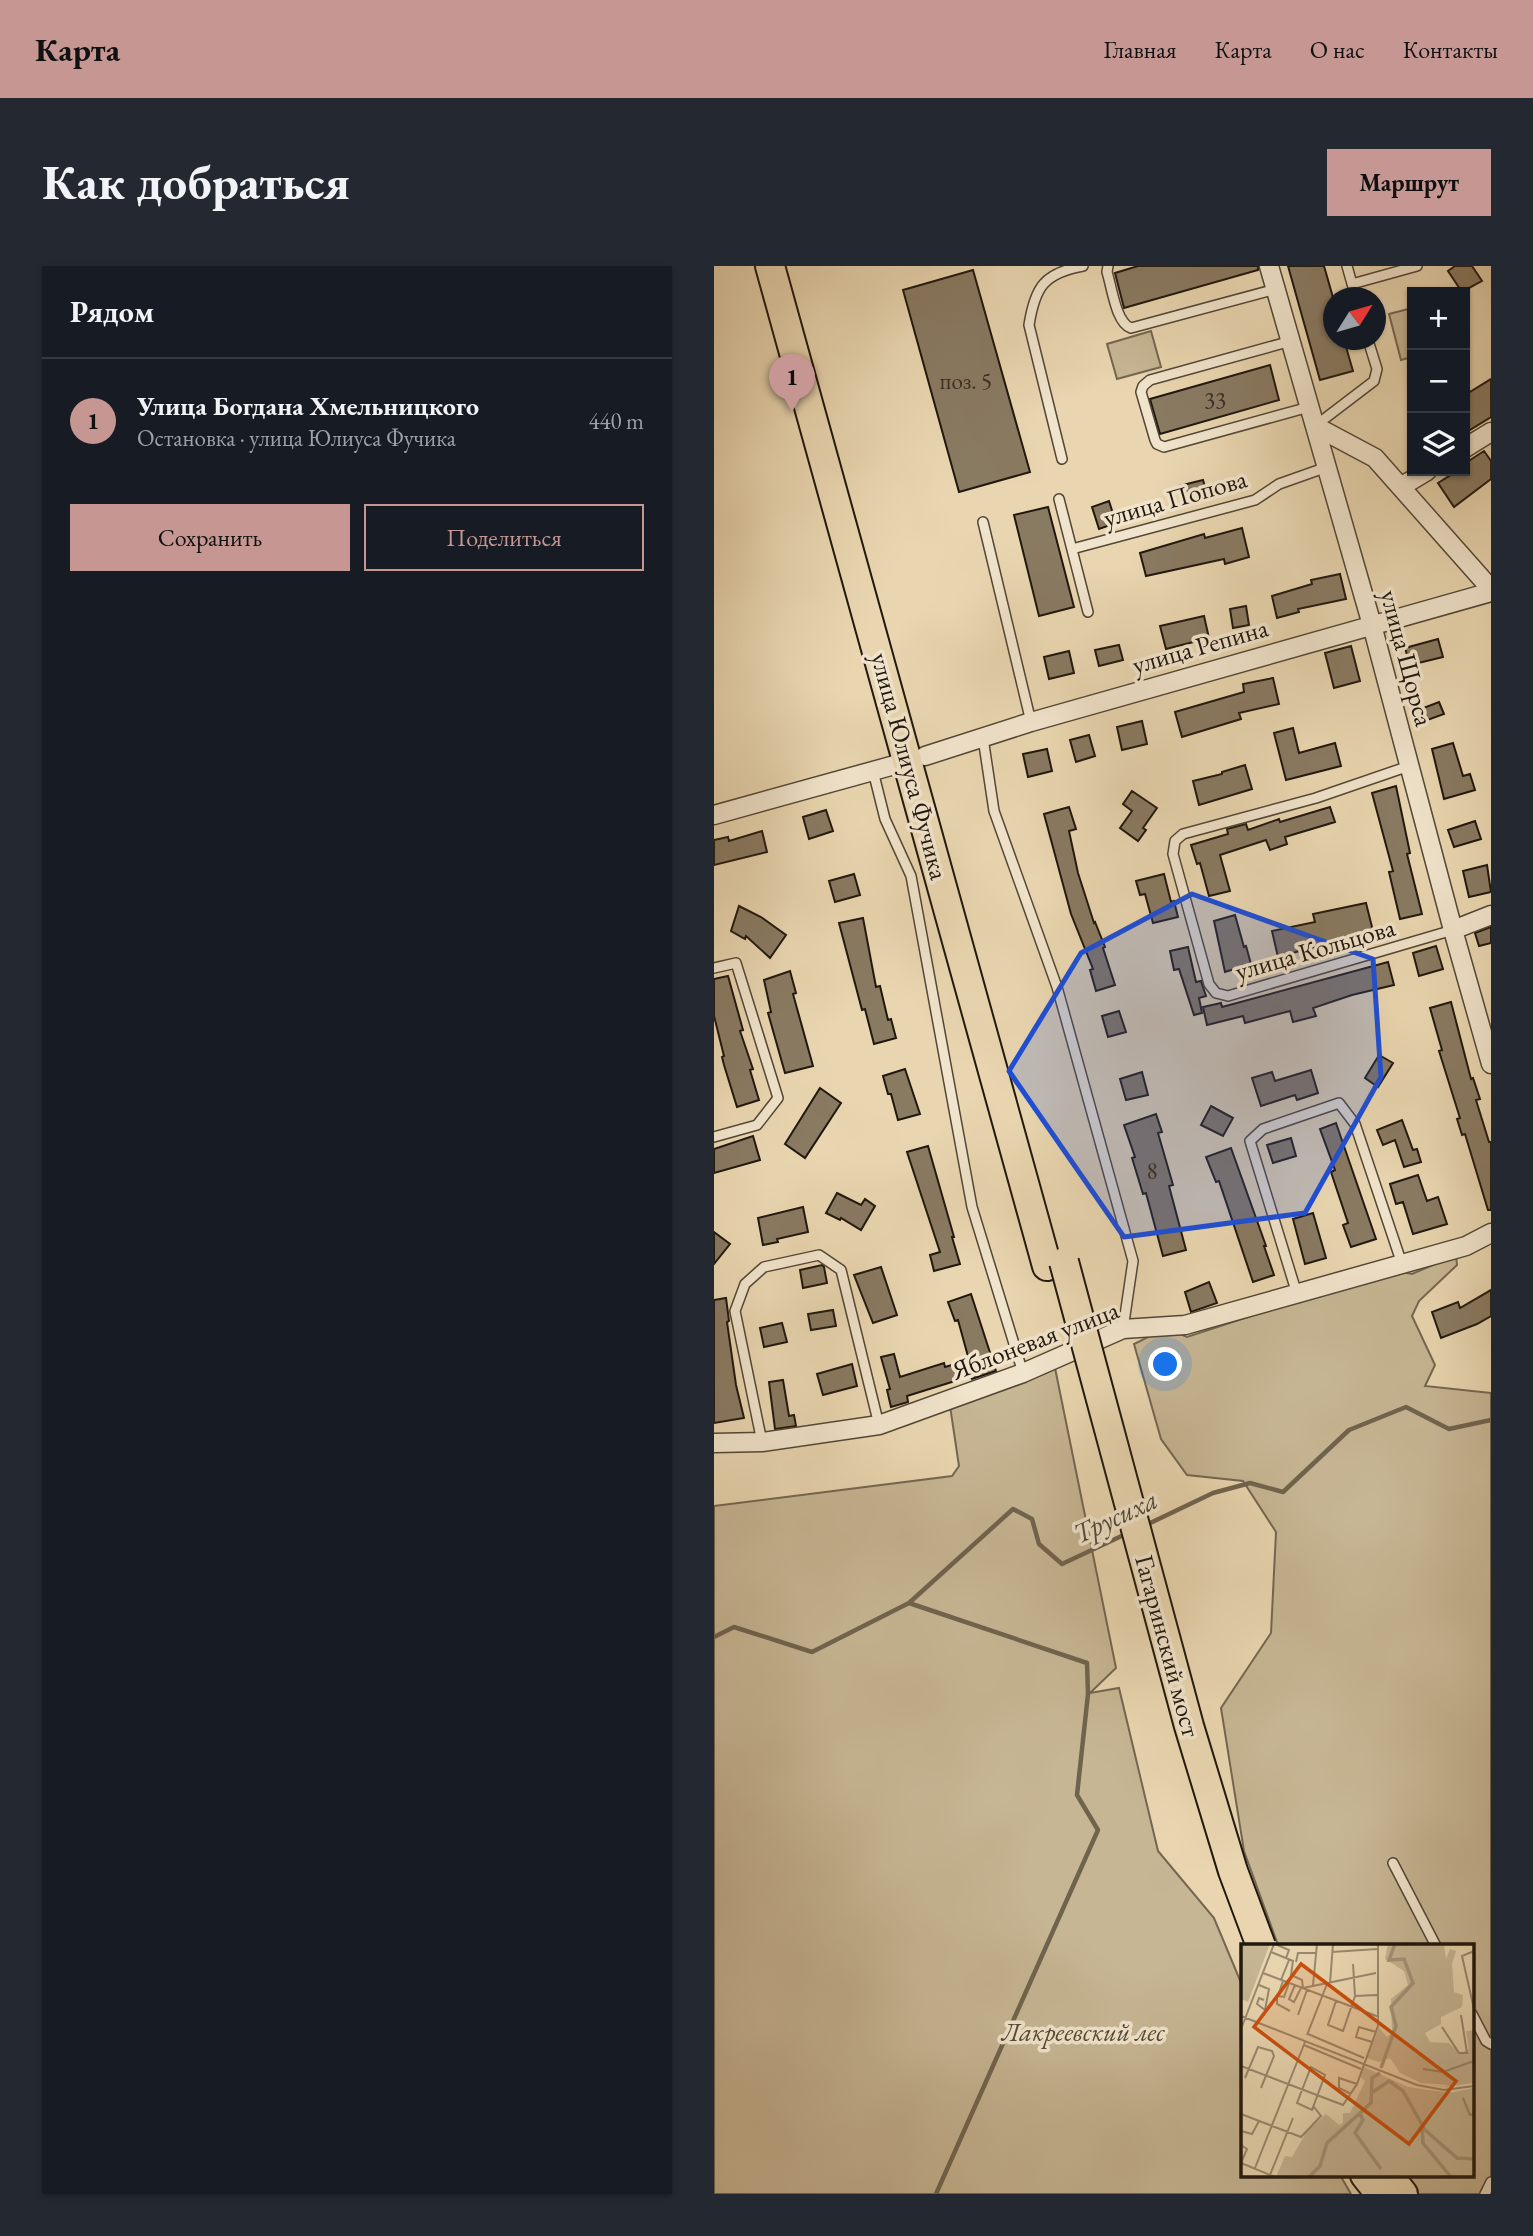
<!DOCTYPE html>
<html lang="ru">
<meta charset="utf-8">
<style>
:root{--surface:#171b24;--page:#242831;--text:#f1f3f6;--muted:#9ea1a6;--line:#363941;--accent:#c59692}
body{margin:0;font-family:"EB Garamond",serif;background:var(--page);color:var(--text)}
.controls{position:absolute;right:21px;top:21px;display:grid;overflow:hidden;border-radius:0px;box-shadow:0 2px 5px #0004}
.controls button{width:63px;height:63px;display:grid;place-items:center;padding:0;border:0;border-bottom:2px solid var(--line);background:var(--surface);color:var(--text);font:35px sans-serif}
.compass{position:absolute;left:609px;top:21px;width:63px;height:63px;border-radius:50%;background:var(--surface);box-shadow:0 2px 5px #0004;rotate:53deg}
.you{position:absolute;left:452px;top:1099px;width:24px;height:24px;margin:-18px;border:5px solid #fff;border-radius:50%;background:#1a73e8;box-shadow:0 0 0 10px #1a73e833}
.badge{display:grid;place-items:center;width:46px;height:46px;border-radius:50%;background:var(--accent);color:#111;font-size:23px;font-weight:700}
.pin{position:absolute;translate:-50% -58px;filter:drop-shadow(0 2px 4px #0008)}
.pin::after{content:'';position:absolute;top:37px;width:24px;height:21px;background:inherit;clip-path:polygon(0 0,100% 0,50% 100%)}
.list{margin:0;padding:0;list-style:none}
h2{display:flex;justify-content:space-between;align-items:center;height:91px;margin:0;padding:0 28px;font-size:30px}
h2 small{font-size:23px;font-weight:400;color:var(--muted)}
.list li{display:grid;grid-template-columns:46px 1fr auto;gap:21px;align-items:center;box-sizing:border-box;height:126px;padding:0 28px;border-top:2px solid var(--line)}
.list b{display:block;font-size:26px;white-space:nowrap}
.list p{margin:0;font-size:23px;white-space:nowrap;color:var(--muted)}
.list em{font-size:23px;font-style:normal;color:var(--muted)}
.actions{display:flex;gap:14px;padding:21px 28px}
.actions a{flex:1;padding:16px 0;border:2px solid var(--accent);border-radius:0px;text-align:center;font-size:24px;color:var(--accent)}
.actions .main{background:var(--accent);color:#111}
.icon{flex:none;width:38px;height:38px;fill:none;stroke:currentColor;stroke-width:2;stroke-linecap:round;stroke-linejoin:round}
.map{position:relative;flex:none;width:777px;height:1928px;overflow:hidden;border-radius:0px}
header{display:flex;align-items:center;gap:42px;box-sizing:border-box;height:98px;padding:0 35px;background:var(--accent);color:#111}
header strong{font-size:33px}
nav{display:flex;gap:38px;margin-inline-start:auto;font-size:24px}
.intro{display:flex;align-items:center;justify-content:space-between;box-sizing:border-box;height:168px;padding:0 42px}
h1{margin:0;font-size:49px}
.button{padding:18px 32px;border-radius:0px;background:var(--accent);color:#111;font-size:24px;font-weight:700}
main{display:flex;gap:42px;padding:0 42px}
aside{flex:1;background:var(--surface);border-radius:0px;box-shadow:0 2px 5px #0004}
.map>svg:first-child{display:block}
</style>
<header>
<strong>Карта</strong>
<nav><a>Главная</a><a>Карта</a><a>О нас</a><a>Контакты</a></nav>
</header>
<div class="intro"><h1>Как добраться</h1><a class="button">Маршрут</a></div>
<main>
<aside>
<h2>Рядом<small></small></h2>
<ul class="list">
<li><span class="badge">1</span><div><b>Улица Богдана Хмельницкого</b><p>Остановка · улица Юлиуса Фучика</p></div><em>440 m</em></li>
</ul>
<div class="actions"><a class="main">Сохранить</a><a>Поделиться</a></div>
</aside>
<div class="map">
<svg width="777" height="1928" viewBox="0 0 777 1928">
<rect width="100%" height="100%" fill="#e9d6b0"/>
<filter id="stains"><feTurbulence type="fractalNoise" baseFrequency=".00286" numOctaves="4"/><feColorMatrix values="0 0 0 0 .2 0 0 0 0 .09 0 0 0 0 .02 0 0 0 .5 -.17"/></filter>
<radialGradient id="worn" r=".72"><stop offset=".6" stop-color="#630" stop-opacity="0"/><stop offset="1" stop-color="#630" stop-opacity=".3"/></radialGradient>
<path fill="#c7b694" stroke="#746651" stroke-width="2" d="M698,42V91L687,94L675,48Z
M437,65L447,101L403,113L393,78Z
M742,989L743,999L705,1035L698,1050L721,1099L711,1120L777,1127V1928H704L689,1909H758V1680L564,1679L530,1585L507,1442L557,1367L562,1266L529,1215L473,1209L447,1173L420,1078L452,1062L473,1071L677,1004L698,1008Z
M340,1097L402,1402L376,1427L405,1422L444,1585L500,1652L528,1719V1909H626L637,1928H0V1240L238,1210L245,1200L236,1140Z"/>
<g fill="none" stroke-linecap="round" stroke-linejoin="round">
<path stroke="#70634e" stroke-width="4.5" d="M432,1259L499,1227L536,1217L569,1226L635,1164L692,1141L735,1163L777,1154
M195,1337L373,1397L374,1428L363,1529L384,1564L222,1928
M0,1371L20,1361L98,1386L195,1337L299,1243L318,1253L325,1278L348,1298L414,1267"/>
</g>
<path fill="#897a62" stroke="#20170e" stroke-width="2" d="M424,0H544V4L410,42L401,7Z
M574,0H610L620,35V74H630L639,105L606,114Z
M741,0H758L768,15L748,26L734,5Z
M259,4L316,206L245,226L189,24Z
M556,99L565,134L446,168L436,133Z
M777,113V151L751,167V129Z
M770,185L777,195V213L740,241L724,217L743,205H751L753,196Z
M489,214L494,231L470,237L465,220Z
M395,235L402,257L385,263L378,241Z
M334,241L360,341L325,350L300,249Z
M528,262L535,291L511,298L510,293L432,310L426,287L490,268L491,272Z
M626,308L632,333L584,343L585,346L563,352L558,330L598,318L597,314Z
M532,340L535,359L519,362L516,343Z
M490,350L495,372L452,383L446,360Z
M724,373L729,391L696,399L691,382Z
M405,379L409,394L385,400L381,384Z
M637,380L646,415L620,422L611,387Z
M355,385L360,407L335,413L330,391Z
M559,412L565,438L525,447L527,453L468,471L461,446L530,426L529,418Z
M725,436L730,448L708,456L704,444Z
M428,455L433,478L408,484L403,461Z
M579,462L585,487L621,477L627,500L572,514L560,467Z
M375,469L381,490L362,496L356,474Z
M739,477L749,510L756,508L761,524L730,533L718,483Z
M333,483L338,505L314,511L309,488Z
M531,499L538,523L485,539L479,515L508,508V506Z
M682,520L696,587L693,588L708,648L686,653L675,606L679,605L658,527Z
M418,525L443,542L429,562L432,564L424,575L406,562L418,545L409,538Z
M355,541L362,563L355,565L364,607L380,657L381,656L391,681L389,682L401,719L382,725L376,704L379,703L357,648L330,548Z
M616,541L621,556L571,571L573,578L556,584L552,574L506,589L516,625L495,630L486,597L483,598L477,579L514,568L513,563L532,558L534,564L565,553L566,556Z
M112,544L119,565L95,573L89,551Z
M761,555L767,573L740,581L734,564Z
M48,565L53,586L0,599V574L14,571L15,575Z
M773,599L777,626L755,631L749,605Z
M140,608L146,629L121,636L115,615Z
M450,608L457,636L460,635L464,651L439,657L431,628L426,629L422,615Z
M652,637L659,665L564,691L558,665L601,656L599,648Z
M25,640L47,651L72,669L56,692L32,670L31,673L17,665Z
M521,649L530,681L532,680L537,698L511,706L500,655Z
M149,652L162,721L166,720L174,754L177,753L182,772L160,778L151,743L148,744L125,657Z
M777,661V677L765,680L761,667Z
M722,680L729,703L705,710L699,687Z
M474,681L482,716L487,715L492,730L485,732L488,747L480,749L465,703L460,704L456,685Z
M674,696L680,719L638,729L599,742L602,750L579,756L576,745L531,757L529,750L493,759L489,741L507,737L508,741Z
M76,705L82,727L79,728L99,800L71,807L54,747L57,746L50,714Z
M14,710L29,764L26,765L39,803L36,804L45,834L23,841L10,799L8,791L10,790L0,750V713Z
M737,736L757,813L759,812L766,833L762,834L775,876H777V944H774L751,868L748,869L743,853L746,852L725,785L728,784L716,742Z
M405,745L412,766L394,771L388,750Z
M665,789L679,797L664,821L651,812Z
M191,803L206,848L184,854L177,828H174L169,810Z
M597,804L604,827L583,834L581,829L547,840L538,812L558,806L561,815Z
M428,806L434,829L412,834L406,813Z
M106,822L127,837L91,892L71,878Z
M497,840L519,852L509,870L487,859Z
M442,848L448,866L444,867L459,919L455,920L472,984L449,990L432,927L429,928L418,892L421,891L410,859Z
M688,854L699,884L703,883L707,896L690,901L681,874L669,879L663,864Z
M622,857L662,973L637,981L629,959L634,957L617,906L621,904L606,863Z
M39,870L46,894L0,907V883Z
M577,872L582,890L559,897L553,879Z
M214,880L240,971H238L246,998L220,1005L216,989L226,986L193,886Z
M517,882L552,980H550L560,1009L539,1016L505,915L502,916L492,891Z
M704,909L713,935L724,931L733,958L699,968L689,936L682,938L676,918Z
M123,927L147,939L151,933L161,940L147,964L127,952L126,954L112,947Z
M89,941L94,966L63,973L64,976L49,979L44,952Z
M599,947L612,992L591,998L579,953Z
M0,966L16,978L0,998Z
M108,999L110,1001L113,1017L89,1022L86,1004Z
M167,1001L183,1049L159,1057L140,1009Z
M495,1016L503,1037L477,1046L471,1026Z
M777,1024V1050L763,1058L727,1072L718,1046L744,1036L746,1042Z
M257,1028L282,1105L258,1113L257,1110L193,1130L194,1136L177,1141L173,1124L176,1123L167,1091L180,1088L186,1111L230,1097L231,1101L255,1094L244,1054L241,1055L234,1036Z
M12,1032L15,1055L13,1056L22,1119L30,1152L0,1157V1034Z
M119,1044L122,1060L97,1064L94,1048Z
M68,1057L73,1076L50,1081L46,1062Z
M138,1098L143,1120L109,1129L103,1108Z
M69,1114L75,1150L80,1149L82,1160L61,1163L55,1116Z"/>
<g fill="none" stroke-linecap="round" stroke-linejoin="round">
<defs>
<path id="lane" d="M394,0L393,6C398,22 402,57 417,62L562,23
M633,0L642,32
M638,18L703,0
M577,75L436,114L429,120L427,126L441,174L443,178L450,181L595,141
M601,160L660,115L663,103L654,74
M348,193L315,59C321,21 330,7 369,0
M345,233L374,346
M269,256L317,456
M358,283L541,234L565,218L613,201
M269,472L280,545L343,721L419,995L409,1063
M695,500L602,532L469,568L461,575L459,588L495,718L502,727L514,730L739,664
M159,505L171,553L197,610L258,941L309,1107
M0,702L22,697L64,832L43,859L0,871
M583,1028L536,875L549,863L625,837L641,858L688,998
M48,1176L21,1045L31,1018L50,1001L105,989L127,1004L165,1159
M679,1597L722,1680
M758,1748L772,1775L777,1778
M771,1928L777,1916"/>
<path id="street" d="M555,0L658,359L739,664L777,798
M601,160L661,192L777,323
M751,182L777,166
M688,220L713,205
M211,490L317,456L777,326
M0,549L195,495
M739,664L777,649
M0,1177L48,1176L165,1159L309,1107L409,1063L471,1059L752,980L777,967"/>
<path id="primary" d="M56,0L333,1000
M651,1909L666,1928
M674,1909L689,1928"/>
</defs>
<use href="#lane" stroke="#524736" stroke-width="12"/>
<use href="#street" stroke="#524736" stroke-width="21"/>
<use href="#primary" stroke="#20170e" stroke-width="32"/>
<use href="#lane" stroke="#f1e4cc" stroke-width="9"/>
<use href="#street" stroke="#f1e4cc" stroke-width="18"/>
<use href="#primary" stroke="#e9d6b0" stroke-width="28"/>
<defs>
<path id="primary-bridge" d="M350,996L475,1460L519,1605L547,1680"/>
</defs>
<use href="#primary-bridge" stroke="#20170e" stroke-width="32" stroke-linecap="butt"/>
<use href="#primary-bridge" stroke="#e9d6b0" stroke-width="28"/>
</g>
<path fill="#1d4ed8" fill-opacity="0.2" stroke="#1d4ed8" stroke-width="5" stroke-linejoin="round" d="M478,628L659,693L667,811L591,947L410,971L295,805L367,687Z"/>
<g text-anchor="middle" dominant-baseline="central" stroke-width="7" stroke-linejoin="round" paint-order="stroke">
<g font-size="23" fill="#3a3023">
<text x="252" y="115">поз. 5</text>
<text x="501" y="134">33</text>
<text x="438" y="905">8</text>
</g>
<g font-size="26" fill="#20170e" stroke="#f1e4cc">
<text transform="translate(461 232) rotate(-16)">улица Попова</text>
<text transform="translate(486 380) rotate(-16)">улица Репина</text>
<text transform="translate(693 392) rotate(75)">улица Щорса</text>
<text transform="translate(196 500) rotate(75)">улица Юлиуса Фучика</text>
<text transform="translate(601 683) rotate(-16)">улица Кольцова</text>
<text transform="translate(321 1074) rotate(-21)">Яблоневая улица</text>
<text transform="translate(454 1380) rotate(75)">Гагаринский мост</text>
</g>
<g font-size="26" font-style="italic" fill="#524736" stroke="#f1e4cc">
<text x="369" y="1766">Лакреевский лес</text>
</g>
<g font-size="28" font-style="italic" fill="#554939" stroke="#f1e4cc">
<text transform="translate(401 1250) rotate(-25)">Трусиха</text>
</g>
</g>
<g transform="translate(527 1678)">
<rect width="233" height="233" fill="#e9d6b0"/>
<path d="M0,0H29L7,58L0,55ZM147,0H203L205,15L209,5L215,7L211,20L213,48L222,51L221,63L200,73V80L184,89L189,98L208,99L219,110L228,105L225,87L233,86V139L203,143L208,141L180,139L159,129L149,114L138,118L125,114L138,84L146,93L151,88L150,55L167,41L163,27L144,15ZM121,122L167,143L208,149L233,144V233H35L44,212L51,213L66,187L85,170L98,181L102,179V169H109L124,137L119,133Z" fill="#c7b694"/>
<path fill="none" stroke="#a59579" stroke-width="3.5" d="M140,124L155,82L150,63L172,39L163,15L148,16L154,0M132,148L148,137L162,147L184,186L216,214L233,215M119,170L122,176L114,189L140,225M181,183L182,199L210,233M68,233L79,222L86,199L130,159L131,134L139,129"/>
<path fill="none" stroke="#998a6f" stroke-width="2" d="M34,0L48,6L45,14M233,7L221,12L233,65M30,8L52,17L50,31L61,36L62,44L135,29M91,8L136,5M55,18L57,9H75M22,29L138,73M40,36L48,16M42,37L37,52L43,53L48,39M89,39L92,0M18,41L28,45L24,66L16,60L18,54L23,56M54,41L48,55L53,58L60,44M72,41L76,0M36,51V60L49,67M114,52L136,51M95,57L87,81L102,87L114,52L112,20M57,71L66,46M0,72L176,141L203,146L233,142M201,83L218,109H226L220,71M0,85L33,0M67,90L123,114M66,91L86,40M131,98L115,93L118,83L135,88M63,101L120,125M0,122L102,161L116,140L137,82V0M70,123L84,131L71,166L56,159ZM182,125L202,128L233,117M4,134L17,103L31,107L33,112L20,144M110,150L98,144V134L116,140M222,154L229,171L233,170M0,170L60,193L80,172L73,163M0,187L11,190L18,177M0,201L6,205L0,219M0,219L34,233M14,224L64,98M29,231L52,174"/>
<path fill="#ca4f0c" fill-opacity="0.15" stroke="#ca4f0c" stroke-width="3.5" d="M60,20L215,137L168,200L13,83Z"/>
<rect width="233" height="233" fill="none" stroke="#20170e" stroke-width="3.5"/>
</g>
<rect width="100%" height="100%" filter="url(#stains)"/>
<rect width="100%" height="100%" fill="url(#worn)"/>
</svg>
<div class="controls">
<button>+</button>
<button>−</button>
<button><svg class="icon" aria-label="layers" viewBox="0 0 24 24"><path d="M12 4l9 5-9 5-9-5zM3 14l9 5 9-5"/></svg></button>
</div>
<svg class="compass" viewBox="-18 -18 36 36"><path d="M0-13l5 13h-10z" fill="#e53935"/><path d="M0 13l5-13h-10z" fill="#9ea1a6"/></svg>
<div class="you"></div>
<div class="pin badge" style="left:78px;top:146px">1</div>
</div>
</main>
